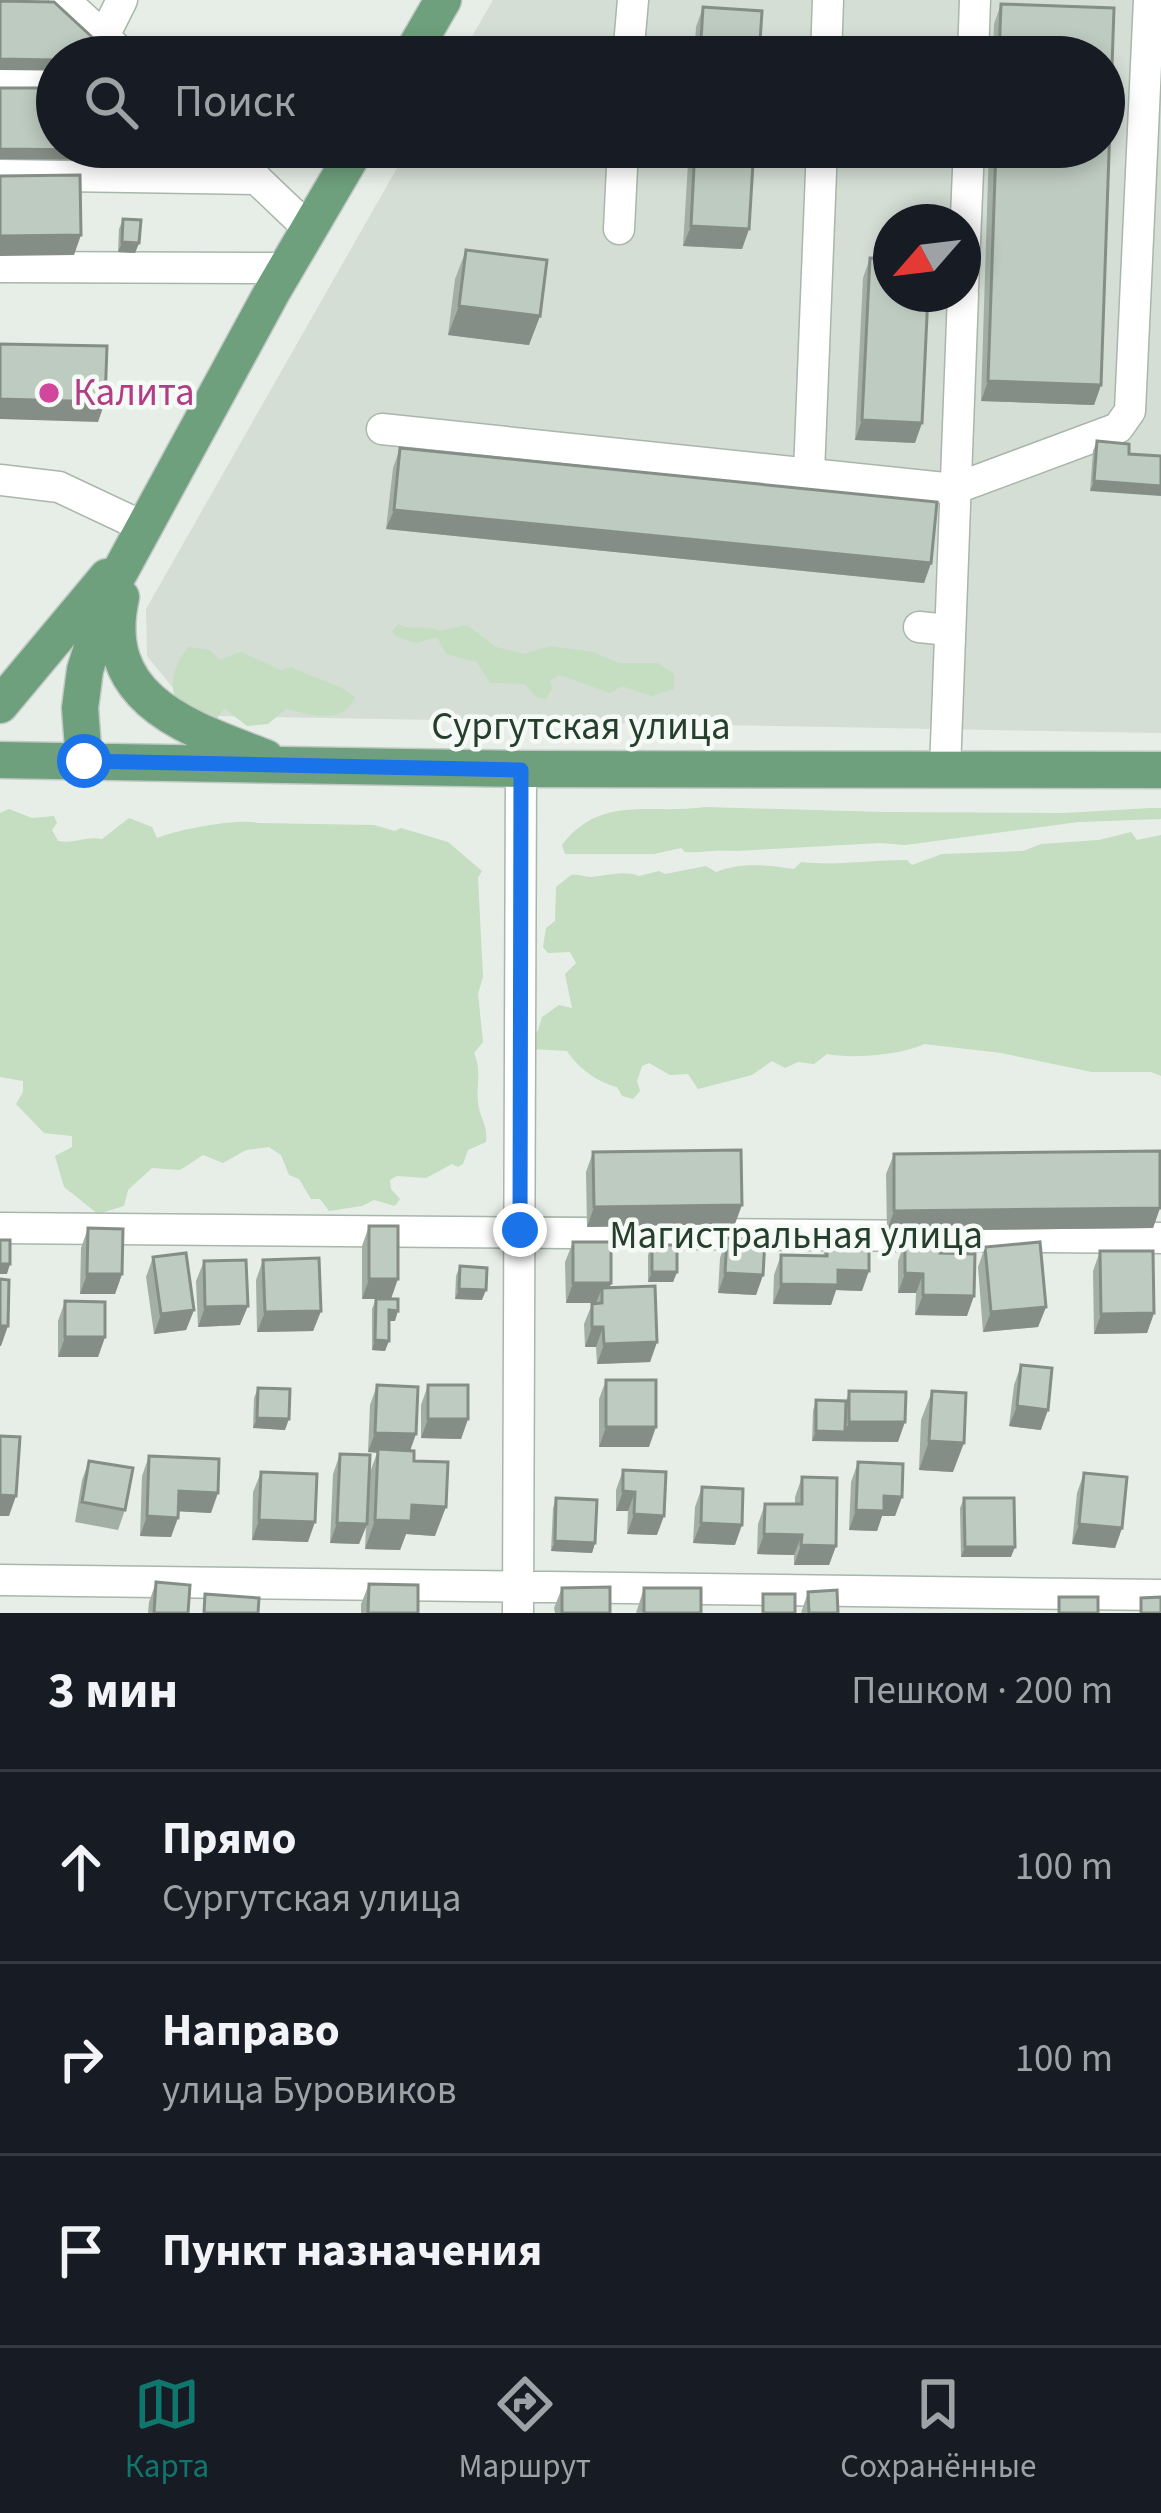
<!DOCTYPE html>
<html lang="ru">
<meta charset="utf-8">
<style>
:root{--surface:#171b24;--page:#242831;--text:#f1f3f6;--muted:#9ea1a6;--line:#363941;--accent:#0f766e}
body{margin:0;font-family:"Source Sans 3",sans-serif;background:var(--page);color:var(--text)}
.compass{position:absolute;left:873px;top:204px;width:108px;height:108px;border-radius:50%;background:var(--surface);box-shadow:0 6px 18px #0003;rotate:242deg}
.stop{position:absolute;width:36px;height:36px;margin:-27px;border:9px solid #1a73e8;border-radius:50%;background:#fff}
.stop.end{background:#1a73e8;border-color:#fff;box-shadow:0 3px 12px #0008}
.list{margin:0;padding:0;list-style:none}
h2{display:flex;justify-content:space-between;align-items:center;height:156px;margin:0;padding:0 48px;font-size:51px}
h2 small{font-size:39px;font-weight:400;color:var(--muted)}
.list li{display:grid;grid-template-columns:78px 1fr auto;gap:36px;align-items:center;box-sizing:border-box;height:192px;padding:0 48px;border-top:3px solid var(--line)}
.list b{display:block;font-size:45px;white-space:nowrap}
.list p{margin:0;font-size:39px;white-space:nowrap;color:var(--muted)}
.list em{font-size:39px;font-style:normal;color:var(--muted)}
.icon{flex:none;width:66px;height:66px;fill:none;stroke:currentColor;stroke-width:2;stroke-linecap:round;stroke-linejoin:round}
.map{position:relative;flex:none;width:1161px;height:1613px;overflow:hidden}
.search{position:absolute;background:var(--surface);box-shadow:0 6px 18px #0003;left:36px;right:36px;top:36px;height:132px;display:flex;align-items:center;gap:30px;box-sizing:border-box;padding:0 42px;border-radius:66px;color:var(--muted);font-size:45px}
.sheet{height:732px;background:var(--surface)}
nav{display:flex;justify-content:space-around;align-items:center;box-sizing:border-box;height:168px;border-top:3px solid var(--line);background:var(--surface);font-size:33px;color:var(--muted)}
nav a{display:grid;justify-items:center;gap:6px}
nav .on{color:var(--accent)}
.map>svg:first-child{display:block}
</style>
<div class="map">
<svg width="1161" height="1613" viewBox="0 0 1161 1613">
<rect width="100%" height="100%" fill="#e6eee7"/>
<path fill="#d4ded5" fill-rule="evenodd" d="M493,0H1161V733L218,716L173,688L147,656L146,609L409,147H1104V57H460ZM891,222H963V294H891Z"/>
<path fill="#c5ddc1" d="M398,624C412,632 426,623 439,631L467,625L496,647L524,654L550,646L592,652L619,663H658L674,674V689L651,696L622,686L610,693L560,675L550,680L552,689L546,699L535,696L525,684L490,683L477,662L446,654L437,637L416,643L395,636L392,631Z
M189,647L210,650L220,660L241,652L281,670L291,667C311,678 340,683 355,697C342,727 311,714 286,709L268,724L247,726L224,708L216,720L178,707C168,685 173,665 189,647Z
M705,807L884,812L1065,813L1150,808H1161V819L1079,822L905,845L880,843L736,851C717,849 704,853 685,852L681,848L654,854H565L562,845C601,794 651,815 705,807Z
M9,809L32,818L54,816L57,823L52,830L58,841C75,844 85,836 102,839L129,818L152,827L157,838C177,830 237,818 258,823L374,825L395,831L401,828L448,842L482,871L478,878L483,977L478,994L483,1042L474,1053C482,1071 476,1085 478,1103C480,1119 488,1125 486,1142L468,1150L463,1164L458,1167L452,1164L426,1178L397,1176L390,1180L391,1189L400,1199L395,1206L374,1200L362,1206L329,1211L320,1199H311L299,1179L289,1175L281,1155L269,1147L246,1150L223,1163L203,1155L180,1170L152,1168L128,1190L124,1206L98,1214L64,1187L55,1156L72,1147V1136L44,1133L16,1104L23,1092V1081L0,1077V813Z
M1131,832L1137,840L1161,835V1076L1151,1072H1092L1001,1053L924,1044C902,1055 851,1059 827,1054L814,1064L798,1062L785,1068L772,1061L752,1075L698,1089L688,1074L670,1075L649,1063L642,1066L637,1081L640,1091L633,1099L622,1096L617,1087C597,1082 578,1068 567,1051L531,1049L529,1036L538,1031L542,1017L559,1005L572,1008L565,974L576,963L570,952L548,953L543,947L546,928L555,921L556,887L571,875C578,874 584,877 591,877C608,876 623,870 639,876L659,871L665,874L706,866L716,872C742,862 767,865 794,869L801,862C838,866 869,860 907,860L912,865L942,854L1023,851L1041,844L1099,840Z"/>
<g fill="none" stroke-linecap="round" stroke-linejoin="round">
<defs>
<path id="minor" d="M64,0L126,57
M104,36L122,0
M628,57L633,0
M826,57L828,0
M973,57L975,0
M0,85L57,86
M223,147L309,229
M0,175L257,179
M619,229L623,147
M0,267L286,268
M963,288L969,147
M382,429L954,489L1118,428L1130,411L1149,0
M809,473L822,147
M0,480L59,487L144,527
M919,627L949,630
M945,770L963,294
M0,1228L1161,1238
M0,1580L1161,1595
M518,1613L521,769"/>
<path id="major" d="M410,57L443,0
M121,597C98,701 189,728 266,758
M0,705L107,577
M0,760L521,769L1161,770
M84,761L80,708L85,670L110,590L272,292L357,147"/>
</defs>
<use href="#minor" stroke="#a9b6ab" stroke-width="33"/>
<use href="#major" stroke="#c2c9c4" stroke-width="39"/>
<use href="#minor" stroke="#fff" stroke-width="30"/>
<use href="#major" stroke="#6ea07d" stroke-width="36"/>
</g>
<path fill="#a3afa5" d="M1001,4L1114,8L1101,385L1094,405L981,401L989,147H1104V57H993L994,24Z
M703,7L759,57H694L696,27Z
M689,147H754L749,229L742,249L683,246Z
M123,219L139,243L135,253L118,252L119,229Z
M466,250L540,316L529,345L448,335L455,279Z
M870,258L915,443L855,440L863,278Z
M1097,441L1129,454L1090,491L1093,451Z
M400,448L931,563L924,583L386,529L393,468Z
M593,1152L735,1224L587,1227L586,1172Z
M894,1154L1160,1208L1153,1228L887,1231L886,1174Z
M369,1226L391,1299L395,1321H389L385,1351L372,1350V1309L376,1299H362V1246Z
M88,1228L122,1274L115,1294H80L81,1248Z
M727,1238L763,1275L756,1295L718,1293L720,1258Z
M905,1241L940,1253L967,1316L915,1315L916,1293H898V1261Z
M573,1242L611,1283L610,1288L657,1342L650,1362L597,1364L596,1347H585L584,1324L592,1304L596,1303H566L565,1262Z
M827,1243L862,1291L836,1290L831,1305L773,1304L774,1275L781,1255L823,1256Z
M652,1245L677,1272L673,1282H648V1255Z
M985,1247L1046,1307L1038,1327L983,1332L978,1267Z
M1100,1251L1154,1313L1147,1333L1094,1334L1093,1271Z
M153,1257L194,1310L186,1330L154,1334L146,1277Z
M263,1260L321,1311L313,1331L257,1332L256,1280Z
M204,1261L240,1325L198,1327L196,1281Z
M460,1266L482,1300L455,1299L456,1276Z
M65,1301L105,1337L98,1357H58V1321Z
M1021,1365L1041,1430L1009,1426L1014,1385Z
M606,1380L649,1447H599V1399Z
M377,1385L410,1450L435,1536L406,1534L400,1550L365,1549L366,1527L359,1544L330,1543L333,1474L340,1454L369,1475L377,1453L368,1452L370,1405Z
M428,1385L468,1419L461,1439L421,1438V1405Z
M258,1388L285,1430L253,1428L254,1398Z
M849,1391L898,1442L812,1441L813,1411L816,1400L846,1401Z
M932,1391L953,1472L919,1470L921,1420Z
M149,1456L211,1513L178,1511L171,1537L140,1536L142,1476Z
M89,1461L125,1510L118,1530L75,1522L82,1480Z
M858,1462L902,1497L895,1516H882L877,1531L849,1530L851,1482Z
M623,1470L657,1535L627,1534L628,1511H616V1490Z
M261,1472L308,1542L252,1540L253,1492Z
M1084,1473L1122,1528L1115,1548L1072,1544L1077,1493Z
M802,1477L836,1546L829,1565H794V1555L757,1554L758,1524L765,1504H795V1497Z
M702,1487L735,1545L693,1543L695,1507Z
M556,1498L595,1543L592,1553L551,1551L553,1508Z
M964,1498L1011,1557H961L960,1508Z
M156,1582L188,1613H148L149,1602Z
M369,1584L418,1613H361V1604Z
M562,1588L610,1613H555L554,1608Z
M644,1588L701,1613H636Z
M808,1592L838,1613H801Z"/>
<path fill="#858e86" d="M0,59L57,60V70H0Z
M0,149L187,151L183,161L0,159Z
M691,226L749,229L742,249L683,246Z
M81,235L74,255L0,256V236Z
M122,242L139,243L135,253L118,252Z
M459,306L540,316L529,345L448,335Z
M988,381L1101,385L1094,405L981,401Z
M0,399L105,402L98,422L0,419Z
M862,420L922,423L915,443L855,440Z
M1094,481L1161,486V496L1090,491Z
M394,510L931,563L924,583L386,529Z
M742,1205L735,1224L587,1227L594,1207Z
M1160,1208L1153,1228L887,1231L894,1211Z
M0,1264H10L7,1274H0Z
M838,1270L869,1271L862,1291L836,1290L831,1305L773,1304L781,1284Z
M652,1272H677L673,1282H648Z
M725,1273L763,1275L756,1295L718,1293Z
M905,1273L923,1274L916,1293H898Z
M87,1274H122L115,1294H80Z
M369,1279H398L391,1299H362Z
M573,1283H611L604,1303L602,1288L596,1303H566Z
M459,1289L486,1290L482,1300L455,1299Z
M923,1295L974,1296L967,1316L915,1315Z
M248,1306L240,1325L198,1327L205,1307Z
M1046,1307L1038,1327L983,1332L991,1312Z
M194,1310L186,1330L154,1334L161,1314Z
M389,1310L398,1311L395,1321H386Z
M321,1311L313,1331L257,1332L265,1312Z
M1154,1313L1147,1333L1094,1334L1101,1314Z
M0,1326H8L1,1346H0Z
M592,1327H603L596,1347H585Z
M65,1337H105L98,1357H58Z
M375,1340L389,1341L385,1351L372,1350Z
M657,1342L650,1362L597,1364L604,1344Z
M1017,1406L1048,1410L1041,1430L1009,1426Z
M257,1418L289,1419L285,1430L253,1428Z
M428,1419H468L461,1439L421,1438Z
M849,1422H905L898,1442L812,1441L816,1431L845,1432Z
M606,1427H656L649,1447H599Z
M375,1433L416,1434L409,1454L368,1452Z
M929,1441L964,1443L953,1472L919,1470Z
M179,1491L218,1493L211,1513L172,1511Z
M623,1491L635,1492L628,1511H616Z
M0,1495L16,1496L9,1516H0Z
M884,1496L902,1497L895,1516H882L877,1531L849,1530L856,1510Z
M412,1505L446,1507L435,1536L406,1534L400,1550L365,1549L375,1520Z
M634,1514L664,1516L657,1535L627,1534Z
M147,1516L178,1518L171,1537L140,1536Z
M259,1520L315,1522L308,1542L252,1540Z
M337,1523L367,1524L359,1544L330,1543Z
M701,1523L742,1525L735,1545L693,1543Z
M1079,1524L1122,1528L1115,1548L1072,1544Z
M764,1534L802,1535L794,1555L757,1554Z
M555,1541L595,1543L592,1553L551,1551Z
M801,1545L836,1546L829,1565H794Z
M965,1547H1015L1011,1557H961Z"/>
<path fill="#becbc0" stroke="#858e86" stroke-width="3" d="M0,1L54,2L105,49L98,57H57V60L0,59Z
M1001,4L1114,8L1101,385L988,381L996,147H1104V57H999Z
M703,7L762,11L759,57H700Z
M0,88H57V147H187V151L0,149Z
M695,147H754L749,229L691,226Z
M80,175L81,235L0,236V176Z
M123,219L141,220L139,243L122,242Z
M466,250L547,260L540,316L459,306Z
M870,258L891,259V294H928L922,423L862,420Z
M0,344L107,346L105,402L0,399Z
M1097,441L1129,444V454L1161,456V486L1094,481Z
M400,448L937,502L931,563L394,510Z
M741,1150L742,1205L594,1207L593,1152Z
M1160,1151V1208L894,1211V1154Z
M369,1226H398V1279H369Z
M88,1228L123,1229L122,1274H87Z
M727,1238L765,1240L763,1275L725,1273Z
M0,1240H10V1264H0Z
M905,1241L940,1242V1253L975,1254L974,1296L923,1295V1274L905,1273Z
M573,1242H611V1283H573Z
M1040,1242L1046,1307L991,1312L985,1247Z
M827,1243H869V1271L838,1270V1285L781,1284V1255L827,1256Z
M652,1245H677V1272H652Z
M1100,1251H1153L1154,1313L1101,1314Z
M186,1253L194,1310L161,1314L153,1257Z
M319,1258L321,1311L265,1312L263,1260Z
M246,1260L248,1306L205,1307L204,1261Z
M460,1266L487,1268L486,1290L459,1289Z
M0,1279L9,1280L8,1326H0Z
M655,1286L657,1342L604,1344L603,1327H592V1304L602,1303V1288Z
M376,1299H398V1311L389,1310V1341L375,1340Z
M65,1301L105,1302V1337H65Z
M1021,1365L1052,1368L1048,1410L1017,1406Z
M606,1380H656V1427H606Z
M377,1385L418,1387L416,1434L375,1433Z
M428,1385H468V1419H428Z
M258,1388L290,1389L289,1419L257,1418Z
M849,1391L906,1392L905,1422H849Z
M932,1391L966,1393L964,1443L929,1441Z
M816,1400L846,1401L845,1432L816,1431Z
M0,1436L20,1437L16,1496L0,1495Z
M378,1449L414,1451V1461L448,1462L446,1507L412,1505L411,1521L375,1520Z
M340,1454L370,1455L367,1524L337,1523Z
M149,1456L219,1459L218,1493L179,1491L178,1518L147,1516Z
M89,1461L133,1468L125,1510L82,1502Z
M858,1462L903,1464L902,1497L884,1496V1511L856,1510Z
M623,1470L666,1472L664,1516L634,1514L635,1492L623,1491Z
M261,1472L317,1474L315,1522L259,1520Z
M1084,1473L1127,1477L1122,1528L1079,1524Z
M802,1477L837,1478L836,1546L801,1545L802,1535L764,1534L765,1504H802Z
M702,1487L743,1489L742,1525L701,1523Z
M556,1498L597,1500L595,1543L555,1541Z
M964,1498H1014L1015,1547H965Z
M156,1582L190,1585L188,1613H154Z
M369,1584L418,1585V1613H368Z
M610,1587V1613H562V1588Z
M644,1588H701V1613H644Z
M837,1590L838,1613H809L808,1592Z
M205,1594L259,1598L258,1613H204Z
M763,1594H795V1613H763Z
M1059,1597H1098V1613H1059Z
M1161,1597V1613H1141V1598Z"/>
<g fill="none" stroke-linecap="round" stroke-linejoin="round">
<path stroke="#1a73e8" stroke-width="15" d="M84,761L521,770L520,1230"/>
</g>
<circle fill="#d1479c" stroke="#f6faf7" stroke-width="4.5" cx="49" cy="393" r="12"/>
<g text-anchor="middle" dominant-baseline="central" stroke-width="9" stroke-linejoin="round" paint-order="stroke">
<g font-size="39" fill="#b23c85" stroke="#f6faf7" text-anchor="start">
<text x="73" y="393">Калита</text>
</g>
<g font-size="39" fill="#263f2d" stroke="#f6faf7">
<text x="581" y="727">Сургутская улица</text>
<text x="796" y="1236">Магистральная улица</text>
</g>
</g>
</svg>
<svg class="compass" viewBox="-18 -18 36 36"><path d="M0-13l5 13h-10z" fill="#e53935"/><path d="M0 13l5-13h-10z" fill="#9ea1a6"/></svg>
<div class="stop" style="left:84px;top:761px"></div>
<div class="stop end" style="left:520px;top:1230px"></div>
<div class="search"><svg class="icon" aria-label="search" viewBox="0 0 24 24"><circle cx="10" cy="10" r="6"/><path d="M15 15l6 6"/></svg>Поиск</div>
</div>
<section class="sheet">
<h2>3 мин<small>Пешком · 200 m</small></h2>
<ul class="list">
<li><svg class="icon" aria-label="ahead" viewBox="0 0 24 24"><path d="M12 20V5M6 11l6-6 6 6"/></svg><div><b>Прямо</b><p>Сургутская улица</p></div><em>100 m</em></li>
<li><svg class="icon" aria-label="right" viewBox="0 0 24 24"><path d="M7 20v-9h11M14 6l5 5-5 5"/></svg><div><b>Направо</b><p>улица Буровиков</p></div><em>100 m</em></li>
<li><svg class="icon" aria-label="arrive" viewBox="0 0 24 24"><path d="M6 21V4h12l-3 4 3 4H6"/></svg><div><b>Пункт назначения</b></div></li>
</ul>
</section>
<nav>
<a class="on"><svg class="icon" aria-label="map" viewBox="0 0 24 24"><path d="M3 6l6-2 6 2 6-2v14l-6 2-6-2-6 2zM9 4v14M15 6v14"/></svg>Карта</a>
<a><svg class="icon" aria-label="directions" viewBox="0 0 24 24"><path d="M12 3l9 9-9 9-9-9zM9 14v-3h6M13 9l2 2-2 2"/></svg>Маршрут</a>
<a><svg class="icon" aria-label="saved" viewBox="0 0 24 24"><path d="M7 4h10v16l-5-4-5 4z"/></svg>Сохранённые</a>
</nav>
